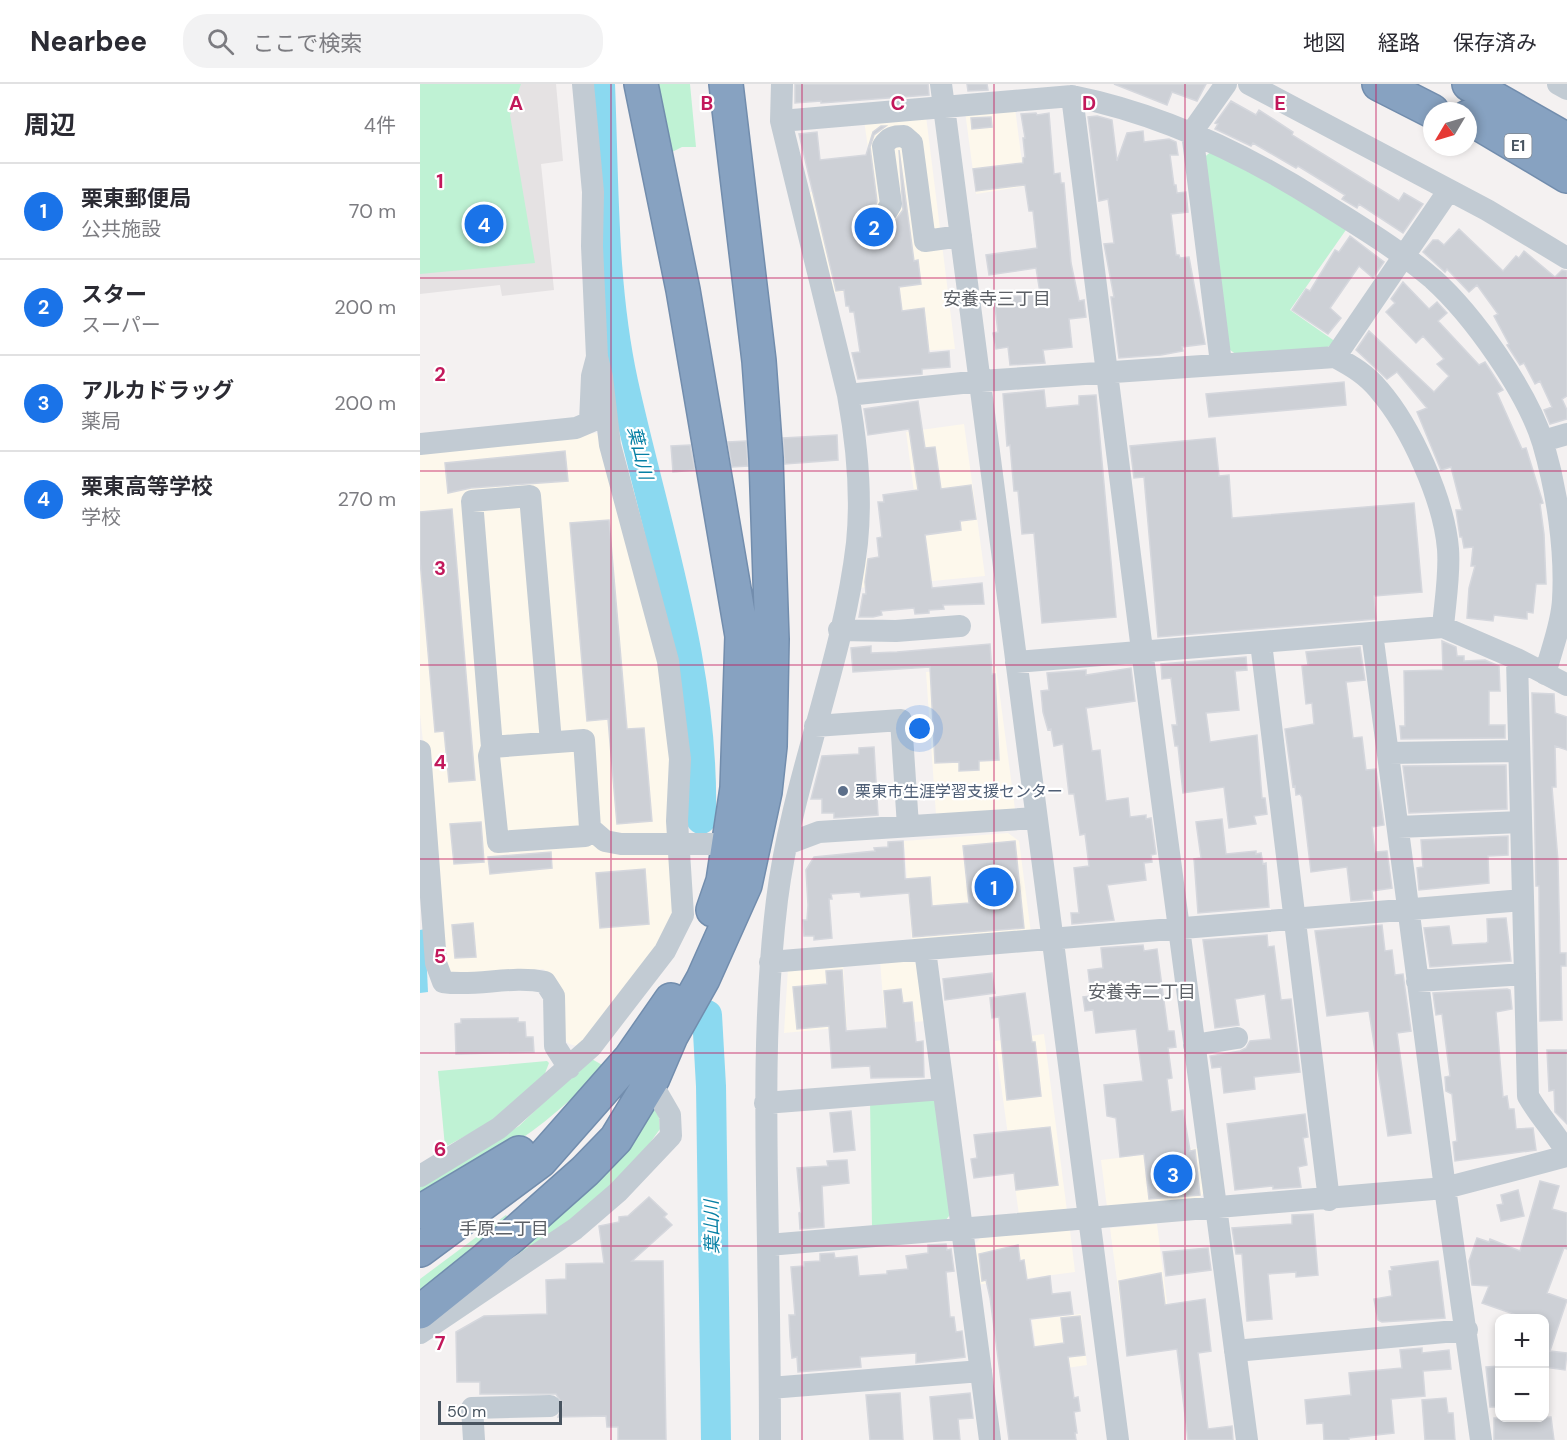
<!DOCTYPE html>
<html lang="ja">
<meta charset="utf-8">
<style>
:root{--surface:#fff;--page:#f2f2f3;--text:#2b2b33;--muted:#7c7c81;--line:#e1e1e2;--accent:#1a73e8}
body{margin:0;font-family:"DM Sans","Noto Sans JP",sans-serif;background:var(--page);color:var(--text)}
.controls{position:absolute;right:18px;bottom:18px;display:grid;overflow:hidden;border-radius:12px;box-shadow:0 3px 9px #0003}
.controls button{width:54px;height:54px;display:grid;place-items:center;padding:0;border:0;border-bottom:2px solid var(--line);background:var(--surface);color:var(--text);font:30px sans-serif}
.compass{position:absolute;left:1003px;top:18px;width:54px;height:54px;border-radius:50%;background:var(--surface);box-shadow:0 3px 9px #0003;rotate:232deg}
.scale{position:absolute;left:18px;bottom:15px;width:124px;box-sizing:border-box;padding-left:6px;border:3px solid #485460;border-top:0;font-size:16px;line-height:21px;white-space:nowrap;color:#485460;-webkit-text-stroke:4px #fff;paint-order:stroke}
.you{position:absolute;left:500px;top:645px;width:21px;height:21px;margin:-15px;border:4px solid #fff;border-radius:50%;background:#1a73e8;box-shadow:0 0 0 9px #1a73e833}
.badge{display:grid;place-items:center;width:39px;height:39px;border-radius:50%;background:var(--accent);color:#fff;font-size:20px;font-weight:700}
.pin{position:absolute;translate:-50% -50%;border:3px solid #fff;box-shadow:0 2px 6px #0006}
.list{margin:0;padding:0;list-style:none}
h2{display:flex;justify-content:space-between;align-items:center;height:78px;margin:0;padding:0 24px;font-size:26px}
h2 small{font-size:20px;font-weight:400;color:var(--muted)}
.list li{display:grid;grid-template-columns:39px 1fr auto;gap:18px;align-items:center;box-sizing:border-box;height:96px;padding:0 24px;border-top:2px solid var(--line)}
.list b{display:block;font-size:22px;white-space:nowrap}
.list p{margin:0;font-size:20px;white-space:nowrap;color:var(--muted)}
.list em{font-size:20px;font-style:normal;color:var(--muted)}
.icon{flex:none;width:33px;height:33px;fill:none;stroke:currentColor;stroke-width:2;stroke-linecap:round;stroke-linejoin:round}
.map{position:relative;flex:none;width:1147px;height:1356px;overflow:hidden}
header{display:flex;align-items:center;gap:36px;box-sizing:border-box;height:84px;padding:0 30px;background:var(--surface);border-bottom:2px solid var(--line)}
header strong{font-size:28px}
nav{display:flex;gap:33px;margin-inline-start:auto;font-size:21px}
.search{width:420px;height:54px;background:var(--page);display:flex;align-items:center;gap:15px;box-sizing:border-box;padding:0 21px;border-radius:24px;color:var(--muted);font-size:22px}
main{display:flex}
aside{flex:1;background:var(--surface)}
.map>svg:first-child{display:block}
</style>
<header>
<strong>Nearbee</strong>
<div class="search"><svg class="icon" aria-label="search" viewBox="0 0 24 24"><circle cx="10" cy="10" r="6"/><path d="M15 15l6 6"/></svg>ここで検索</div>
<nav><a>地図</a><a>経路</a><a>保存済み</a></nav>
</header>
<main>
<aside>
<h2>周辺<small>4件</small></h2>
<ul class="list">
<li><span class="badge">1</span><div><b>栗東郵便局</b><p>公共施設</p></div><em>70 m</em></li>
<li><span class="badge">2</span><div><b>スター</b><p>スーパー</p></div><em>200 m</em></li>
<li><span class="badge">3</span><div><b>アルカドラッグ</b><p>薬局</p></div><em>200 m</em></li>
<li><span class="badge">4</span><div><b>栗東高等学校</b><p>学校</p></div><em>270 m</em></li>
</ul>
</aside>
<div class="map">
<svg width="1147" height="1356" viewBox="0 0 1147 1356">
<rect width="100%" height="100%" fill="#f4f1f1"/>
<path fill="#fdf8ec" d="M595,24L605,102L556,110L545,27Z
M506,32L535,265L475,268L466,202L412,209L385,109L453,99L444,36Z
M544,340L565,492L438,504L442,475L502,467L486,348Z
M177,349L232,541L249,643L253,846L161,963L149,960L144,955L140,901L132,891L123,885L40,892L28,888L0,630V367Z
M576,583L595,725L516,731L506,588Z
M588,749L599,757L611,849L492,859L484,757Z
M488,874L500,882L508,937L465,940L460,877Z
M423,880L427,943L364,949L368,884Z
M624,950L647,1127L599,1131L575,957Z
M780,1064L786,1106L778,1116L687,1123L681,1076Z
M737,1140L750,1242L704,1249L690,1144Z
M650,1146L655,1188L556,1201L552,1164L560,1154Z
M661,1230L667,1281L619,1288L612,1236Z"/>
<path fill="#e5e2e3" d="M0,0H136L143,77L121,80L134,206L82,212L80,201L0,210Z"/>
<path fill="#bff2d4" d="M0,0H101L90,31L115,179L0,190Z
M234,0H270L276,63H262L248,70Z
M793,66L928,143L870,226L916,258L904,265L817,271L806,263L782,75Z
M170,974L184,982C128,1044 71,1076 0,1117V1103L99,1042Z
M127,977L129,979L122,997L77,1035L25,1063L18,987Z
M507,1011L517,1019L533,1127L525,1137L452,1143L450,1016Z
M229,1019L238,1025L240,1045L208,1089L144,1146L45,1212Z
M86,1131L92,1140L0,1219V1195Z"/>
<path fill="#8bd9f0" d="M5,845L8,908L0,909V846Z"/>
<g fill="none" stroke-linecap="round" stroke-linejoin="round">
<path stroke="#8bd9f0" stroke-width="30" d="M180,0C184,99 182,201 203,298C235,443 285,585 281,735
M287,931L291,1002L296,1356"/>
</g>
<path fill="#cdd0d6" stroke="#d5d7dd" stroke-width="1.5" d="M375,0H508L509,11L401,19V17L375,19Z
M547,0H567L568,6L548,7Z
M694,0H786L777,17L752,8L747,21Z
M811,17L836,31L839,26L853,35L873,48L872,51L979,117L984,109L1003,120L983,149L939,120L937,124L922,115L925,111L878,82L876,84L833,59L831,62L795,45L798,40L795,39Z
M616,29L617,31L629,29L634,90L640,89L641,99H644L651,179L659,217L664,216L666,233L649,235L652,263L623,266L625,279L590,281L588,263L576,265L573,249L578,248L574,215L620,209L616,184L569,191L566,171L617,164L613,127H609L605,101L556,107L553,85L603,79V74L605,73L603,54H605L601,30Z
M677,32L692,36L697,77L707,49L723,47L724,58L749,55L756,58L758,71H750L754,101H756L757,109L766,108L768,128L751,130L756,171H759L760,174L769,173L785,260L762,263L763,267L741,271L699,274L691,213H694L684,160L694,159L688,115L679,117L668,33Z
M571,33L572,43L552,45L551,34Z
M461,42H466L454,51L450,63L457,117L454,126L455,133L468,140L474,138L483,126L479,66L494,177L498,176L501,200L479,203L482,227L504,224L509,269L529,267L530,283L502,285V290L438,295L432,269L440,268L434,228H430L429,222H426L424,206L416,207L379,50L397,48L400,76L446,71L453,48Z
M1039,145L1083,187L1096,172L1099,174L1104,167L1135,193L1142,186L1147,187V312L1142,315L1147,326V335L1130,340L1124,326L1132,323L1120,297L1115,300L1104,279L1100,281L1087,261L1089,260L1074,232L1078,230L1057,201L1049,208L1027,185L1025,188L1003,168L1013,156H1018L1024,161Z
M930,152L964,178L953,194L939,182L910,224L921,234L908,250L872,226L886,205L890,207L915,166L919,168Z
M983,198L1009,225L1017,218L1027,229L1018,237L1059,281L1065,278L1083,306L1077,309L1102,365L1106,364L1123,419L1120,420L1124,450L1126,500H1116L1113,529L1107,528V535L1074,531L1073,537L1047,534L1049,504L1055,482H1051L1053,463L1044,464L1042,453H1040L1036,426H1042L1031,383L1021,386L997,328L1007,324L977,288L967,295L936,266L949,247L1014,308L1029,292L1017,280L1024,275L1003,252L996,259L966,228L975,219L971,215Z
M924,298L926,321L789,333L786,310Z
M624,306L626,324L659,321V312L676,311L696,533L622,539L614,449L602,450L598,407H594L590,361L587,362L583,310Z
M498,317L505,364L515,363L521,405L551,401L556,435L540,437L541,446L505,451L512,504L562,499L564,520L523,521L524,525L509,526V529L495,530L494,524L461,527L462,531L453,533H439L443,510H446L445,498L448,475L459,473L457,454L462,453L458,418H464L463,411L498,406L489,345L448,351L444,325Z
M417,351L418,376L365,380L363,354Z
M795,354L799,392L809,391L812,434L994,419L1002,508L954,512L956,535L738,553L724,393L714,394L710,362Z
M326,357L328,382L312,383L308,358Z
M270,361L275,386L253,388L251,362Z
M145,367L148,397L51,404L28,409L25,379Z
M32,425L55,696L29,698L24,647L15,648L0,476V428Z
M189,436L207,645L224,644L232,737L197,740L188,635L167,637L150,439Z
M1022,557L1036,563L1037,572H1044V577L1065,576L1079,582L1080,607H1069V641H1085V654L981,655L980,642H985L984,587L1023,586Z
M570,560L572,590H575L579,676L559,677V686L539,687V678L515,679L510,583L433,588L431,564L451,562V569L477,568Z
M940,563L945,596L926,598L933,654L942,653L946,686L956,685L964,741L952,743L955,768L967,767L972,804L952,807L953,815L931,817L927,783L891,788L882,713L880,710L876,711L875,702L873,703L865,645L894,640L892,619L886,620L882,582L888,581L886,568Z
M826,573L827,586L815,587L819,626L786,629L790,658L837,651L842,714H845L847,730L834,732L836,740L809,744L804,703L763,709L758,662H755L752,641H757L751,594L742,595L741,580Z
M711,584L715,617L666,624L672,667L680,666L686,717L708,714L710,733L726,731V735L731,734L736,770L731,771L732,778L724,779L726,796L687,801L694,836L652,840L651,829H659L654,784L669,782L665,750L660,751L654,710H649L643,660L634,662L631,645L628,646L623,628L621,607L629,606L627,589L666,586V591Z
M1112,609L1134,610L1135,629L1147,633V666L1135,662L1136,703H1132L1138,777L1140,869H1146V882H1141L1142,936L1120,937L1119,802H1116Z
M454,663L458,731L414,734V729H402V715H391L402,672L439,670V664Z
M1086,681L1087,725L989,729L983,682Z
M802,735L806,770L836,767V770L841,769L843,780L846,779L849,823L778,829L774,775L781,774L776,738Z
M61,738L64,778L34,780L30,740Z
M1088,752V771L1068,772L1069,799L999,806L997,784L1003,783L1001,756Z
M483,757L485,795L510,793L512,822L549,819L543,762L595,757L604,844L493,853L489,809L441,813L440,808L411,810L412,815H409L412,854L394,856V852H384L383,836H387L388,821L386,786L394,773L455,767L454,764L468,763V758Z
M131,768L132,784L70,790L68,773Z
M225,785L229,840L180,844L176,789Z
M1086,834L1091,877L1010,883L1004,844L1029,842L1032,861L1066,859L1068,858L1067,835Z
M53,839L56,873L35,874L32,841Z
M962,841L965,867L972,866L975,891L983,890L991,947L977,949L991,1049L968,1052L949,927L907,932L895,847Z
M847,851L848,863L854,862L861,916L871,915L880,988L834,993L835,1005L804,1009L801,983L792,984L790,972L820,967L826,964L830,957L851,955L845,910L815,915L819,941L795,944L783,856Z
M723,861L724,867L737,865L748,947H754L756,963L748,964L752,994L747,995L751,1028L763,1026L770,1067L775,1066L780,1111L729,1115L724,1070L700,1073L696,1034L687,1032L684,1001L723,997L719,968L716,945L676,949L673,926L665,927L663,913L671,912L668,886L683,884L681,864Z
M422,886L426,947L467,944L464,907L481,905L483,919L492,918L496,958L503,957L504,993L451,994L450,982L412,984L409,942L377,945L373,903L407,900L406,887Z
M572,889L575,909L525,916L523,895Z
M1087,905L1090,906L1092,925L1076,928L1083,1013L1087,1012L1089,1025H1094L1096,1045L1113,1044L1116,1066L1035,1077L1033,1058L1037,1057L1032,1010L1026,1007L1025,993L1030,992L1022,930L1016,931L1013,909Z
M605,909L612,958H615L621,1012L587,1016L579,933L572,934L570,914Z
M98,934V938H105L106,953H113L114,968L36,970L35,940L41,939V935Z
M1127,966H1147V1040L1135,1028L1134,1006L1129,1007Z
M431,1027L435,1066L414,1068L410,1029Z
M885,1030L888,1053L883,1054L887,1081L878,1083L881,1103L853,1105V1102L815,1106L807,1040Z
M630,1043L638,1101L596,1106L594,1089L554,1094L551,1075L557,1074L554,1051Z
M427,1076L429,1099L402,1102L404,1143L380,1145L379,1129L381,1128L377,1084L408,1082L407,1077Z
M1120,1097L1139,1102L1132,1125L1147,1129V1165L1144,1164L1127,1209L1147,1216L1130,1267L1147,1269L1145,1286L1125,1283V1234H1105L1062,1219L1069,1202L1052,1201L1049,1177L1057,1154L1069,1158L1070,1155L1100,1167Z
M1098,1106L1104,1132L1081,1137L1077,1121L1083,1120L1081,1111Z
M229,1113L247,1130L244,1133L252,1141L212,1177H243L246,1356H198V1343H187L186,1332L138,1333L143,1321L136,1310H60V1298H37L36,1248L64,1232L127,1230L126,1196L146,1195V1180L184,1179L179,1142L199,1138V1133L208,1132Z
M893,1130L898,1191L876,1193V1188L848,1190L852,1235L827,1237L822,1170H816L812,1144L872,1140V1131Z
M526,1160L527,1166L531,1165L534,1187L526,1188L530,1233H534L536,1248L542,1247L545,1273L496,1279V1269L440,1273L441,1283L378,1288L377,1273L372,1274L370,1253L369,1231H375L371,1183L384,1182V1178L400,1177V1170L414,1169L415,1174L437,1172L439,1192L467,1190V1187L488,1185L486,1172L508,1169V1161Z
M598,1161L600,1177L604,1176L607,1196L630,1192L632,1210L650,1208L653,1230L610,1235L614,1263L644,1259L641,1234L660,1232L665,1271L648,1273L654,1314L658,1313L660,1327L654,1328L657,1349H655L656,1356H589L570,1214L566,1196L562,1197L559,1170Z
M788,1164L791,1186L746,1192L743,1168Z
M1018,1177L1025,1234L962,1238L958,1236L954,1215L972,1212L969,1187L972,1186L971,1183Z
M741,1189L745,1221L785,1215L791,1267L778,1269L788,1345L812,1342L813,1356H768L757,1265L707,1272L699,1197Z
M1002,1264V1269L1029,1266L1031,1285L1003,1287L1005,1312L971,1315L974,1349L929,1354V1356H904L903,1339L887,1340L885,1316L931,1311L929,1289L982,1284L980,1266Z
M1080,1282V1323H1070L1066,1283Z
M480,1309L483,1356H450L446,1311Z
M550,1309L553,1334L538,1335L540,1356H514L510,1313Z
M1026,1314L1028,1329H1033L1035,1356H1005L1002,1316Z
M1131,1333L1134,1356H1074V1334L1102,1335Z"/>
<g fill="none" stroke-linecap="round" stroke-linejoin="round">
<defs>
<path id="highway" d="M221,0L263,206L322,552L317,704L303,797L293,826
M959,0L1012,27
M1049,0L1147,56
M1048,33L1147,92
M0,1128L99,1069
M0,1166L120,1077L210,975L251,916
M0,1228L66,1175L165,1087L196,1055L233,994L251,952L283,895L325,801L345,708L350,662L352,555L346,374L339,277L306,0"/>
</defs>
<use href="#highway" stroke="#728dad" stroke-width="36"/>
<path stroke="#c2cbd3" stroke-width="22" d="M521,0L698,1356
M829,0L1067,126L1147,174
M1138,0L1147,5
M652,12L722,566L827,1356
M361,37L652,12C742,30 824,69 901,118C938,141 979,166 1013,195C1053,231 1107,307 1123,359C1137,407 1146,466 1143,516C1142,540 1131,567 1125,590
M467,127L471,120L463,62C469,53 474,52 484,52L492,59L505,157L541,152
M915,273L1029,106
M801,279L772,48L806,0
M428,311L561,297L915,273C932,282 947,291 959,306C991,343 1024,416 1028,465C1030,490 1025,518 1023,543
M1123,357L1147,350
M0,360L156,344L170,338L172,292L177,273L172,162L173,108L163,0
M419,546L476,547L540,542
M952,549L1025,1104L1061,1356
M841,559L909,1116
M1097,575L1108,1012C1120,1033 1135,1048 1147,1069
M596,578L1023,543L1097,575L1147,601
M395,642L481,636L488,742
M131,658L110,412L52,417L72,663L164,656L170,744L185,757L201,760H295L322,765
M72,663L69,672L78,758L165,752L170,744
M0,667L16,879L23,898C57,903 91,891 125,898L134,912L135,962L149,984
M969,669L1099,667
M978,743L1101,738
M367,760L399,748L616,734
M505,866L570,1356
M350,878L1103,816
M997,897L1105,890
M774,961L817,954
M345,1019L523,1005
M0,1092L79,1044L171,963L245,867L263,831L257,737L260,675L248,577L190,361L182,293L177,273
M348,1161L1025,1104L1147,1072
M0,1249L155,1145L198,1108L251,1052L250,1031L239,1012
M815,1267L1047,1246
M350,1304L561,1287
M54,1356L52,1324L130,1322
M350,1356C350,1291 349,1225 348,1160C346,1045 343,930 357,816C372,695 423,580 437,459C442,409 437,360 428,311L361,37L362,0"/>
<use href="#highway" stroke="#87a2c1" stroke-width="33"/>
</g>
<path fill="none" stroke="#c2185b" stroke-width="1.5" stroke-opacity="0.55" d="M191,0V1356M382,0V1356M574,0V1356M765,0V1356M956,0V1356M0,194H1147M0,387H1147M0,581H1147M0,775H1147M0,969H1147M0,1162H1147"/>
<circle fill="#5c6f8a" stroke="#fff" stroke-width="2" cx="423" cy="707" r="6"/>
<g text-anchor="middle" dominant-baseline="central" stroke-width="4.5" stroke-linejoin="round" paint-order="stroke">
<rect fill="#fff" stroke="#7f8790" stroke-width="1.5" x="1084.5" y="50" width="27" height="24" rx="4.5"/>
<g font-size="15" font-weight="bold" fill="#485460">
<text x="1098" y="62">E1</text>
</g>
<g font-size="16" fill="#4e5e75" stroke="#fff" text-anchor="start">
<text x="435" y="707">栗東市生涯学習支援センター</text>
</g>
<g font-size="18" fill="#5d6167" stroke="#fff">
<text x="577" y="215">安養寺三丁目</text>
<text x="722" y="908">安養寺二丁目</text>
<text x="84" y="1145">手原二丁目</text>
</g>
<g font-size="18" font-style="italic" fill="#0780a5" stroke="#fff">
<text transform="translate(220 369) rotate(76)">葉山川</text>
<text transform="translate(292 1143) rotate(-91)">葉山川</text>
</g>
</g>
<g font-size="20" text-anchor="middle" font-weight="bold" fill="#c2185b" stroke="#fff" stroke-width="4.5" stroke-linejoin="round" paint-order="stroke">
<text x="96" y="26">A</text>
<text x="287" y="26">B</text>
<text x="478" y="26">C</text>
<text x="669" y="26">D</text>
<text x="860" y="26">E</text>
<text x="20" y="104">1</text>
<text x="20" y="297">2</text>
<text x="20" y="491">3</text>
<text x="20" y="685">4</text>
<text x="20" y="879">5</text>
<text x="20" y="1072">6</text>
<text x="20" y="1266">7</text>
</g>
</svg>
<div class="controls">
<button>+</button>
<button>−</button>
</div>
<svg class="compass" viewBox="-18 -18 36 36"><path d="M0-13l5 13h-10z" fill="#e53935"/><path d="M0 13l5-13h-10z" fill="#7c7c81"/></svg>
<div class="scale">50 m</div>
<div class="you"></div>
<div class="pin badge" style="left:574px;top:803px">1</div>
<div class="pin badge" style="left:454px;top:143px">2</div>
<div class="pin badge" style="left:753px;top:1090px">3</div>
<div class="pin badge" style="left:64px;top:140px">4</div>
</div>
</main>
